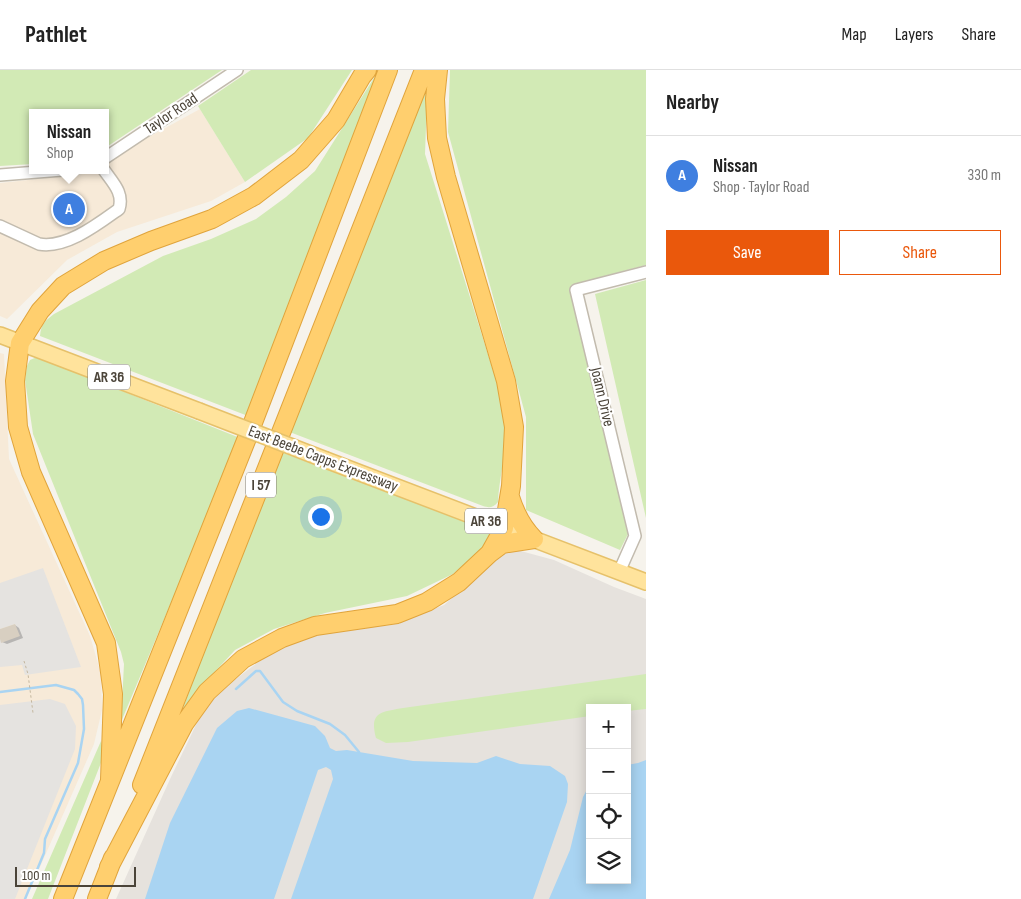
<!DOCTYPE html>
<meta charset="utf-8">
<style>
:root{--surface:#fff;--page:#f2f2f2;--text:#222;--muted:#767676;--line:#e0e0e0;--accent:#ea580c}
body{margin:0;font-family:"Sofia Sans Condensed",sans-serif;background:var(--page);color:var(--text)}
.controls{position:absolute;right:15px;bottom:15px;display:grid;overflow:hidden;border-radius:0px;box-shadow:0 2px 12px #0003}
.controls button{width:45px;height:45px;display:grid;place-items:center;padding:0;border:0;border-bottom:1px solid var(--line);background:var(--surface);color:var(--text);font:25px sans-serif}
.scale{position:absolute;left:15px;bottom:12px;width:121px;box-sizing:border-box;padding-left:5px;border:2px solid #4b4439;border-top:0;font-size:14px;line-height:18px;white-space:nowrap;color:#4b4439;-webkit-text-stroke:4px #fff;paint-order:stroke}
.you{position:absolute;left:320px;top:446px;width:18px;height:18px;margin:-12px;border:4px solid #fff;border-radius:50%;background:#1a73e8;box-shadow:0 0 0 8px #1a73e833}
.badge{display:grid;place-items:center;width:32px;height:32px;border-radius:50%;background:var(--accent);color:#fff;font-size:16px;font-weight:700}
.pin{position:absolute;translate:-50% -50%;border:2px solid #fff;box-shadow:0 1px 5px #0006}
.popup{position:absolute;left:29px;top:39px;width:80px;height:65px;box-sizing:border-box;display:grid;place-content:center;border-radius:0px;background:var(--surface);filter:drop-shadow(0 1px 4px #0005);font-size:16px;white-space:nowrap;color:var(--muted)}
.popup b{font-size:19px;color:var(--text)}
.popup::after{content:'';position:absolute;left:50%;top:100%;margin-left:-10px;border:10px solid transparent;border-top-color:var(--surface)}
.list{margin:0;padding:0;list-style:none}
h2{display:flex;justify-content:space-between;align-items:center;height:65px;margin:0;padding:0 20px;font-size:21px}
h2 small{font-size:16px;font-weight:400;color:var(--muted)}
.list li{display:grid;grid-template-columns:32px 1fr auto;gap:15px;align-items:center;box-sizing:border-box;height:80px;padding:0 20px;border-top:1px solid var(--line)}
.list b{display:block;font-size:19px;white-space:nowrap}
.list p{margin:0;font-size:16px;white-space:nowrap;color:var(--muted)}
.list em{font-size:16px;font-style:normal;color:var(--muted)}
.actions{display:flex;gap:10px;padding:15px 20px}
.actions a{flex:1;padding:11px 0;border:1px solid var(--accent);border-radius:0px;text-align:center;font-size:18px;color:var(--accent)}
.actions .main{background:var(--accent);color:#fff}
.icon{flex:none;width:28px;height:28px;fill:none;stroke:currentColor;stroke-width:2;stroke-linecap:round;stroke-linejoin:round}
.map{position:relative;flex:none;width:646px;height:829px;overflow:hidden}
header{display:flex;align-items:center;gap:30px;box-sizing:border-box;height:70px;padding:0 25px;background:var(--surface);border-bottom:1px solid var(--line)}
header strong{font-size:24px}
nav{display:flex;gap:28px;margin-inline-start:auto;font-size:18px}
main{display:flex}
aside{flex:1;background:var(--surface)}
.map>svg:first-child{display:block}
</style>
<header>
<strong>Pathlet</strong>
<nav><a>Map</a><a>Layers</a><a>Share</a></nav>
</header>
<main>
<div class="map">
<svg width="646" height="829" viewBox="0 0 646 829">
<rect width="100%" height="100%" fill="#f6f3ec"/>
<path fill="#f7ead8" d="M200,39L245,112L211,131L117,162L67,190L7,249L0,246V113L83,104L89,100H105V91Z
M0,283L4,284L9,389L90,566L101,604L102,640L94,674L26,829H0Z"/>
<path fill="#e6e2dd" fill-rule="evenodd" d="M517,480L554,490L614,517L646,529V829H116L171,707L204,638L229,614L257,593L287,575L321,562L392,555L444,535L485,499L498,484ZM590,638H627V810H590Z"/>
<path fill="#d2eab5" d="M0,0H222L105,78V43H33V94L0,96Z
M251,0H352L308,68L245,112L198,36Z
M379,0L248,346L40,266C41,254 45,251 54,244L163,186L211,169L256,149L286,127L315,101Z
M450,0H646V195L571,215L629,462L620,480L526,440V347L448,62Z
M428,3L425,84L497,313C500,329 505,346 505,363C506,386 499,409 498,432C493,438 489,438 483,436L287,361Z
M646,210V448L595,224Z
M37,287L240,368L121,652L124,594L121,582L33,364L25,310L27,296L30,290Z
M278,381L488,459L490,464L489,469L483,478L453,504L407,526L325,543L274,559L235,580L199,619L167,681Z
M646,604V639L627,641V638H590V646L408,672L386,673L376,668C369,642 381,642 403,638Z
M101,671L104,685L48,829H32Z"/>
<path fill="#e5e3e0" d="M43,498L81,597L25,605L22,595L0,597V569L19,566L15,554L0,559V513Z
M50,629L65,634L76,656L75,679L15,829H0V635Z"/>
<path fill="#a9d4f2" d="M249,638L315,656L325,666L330,678L336,681L347,680L413,691L477,693L496,686L520,694L550,696L565,706L568,714L567,732L533,829H291L333,709L331,700L326,697L318,700L274,829H145L170,753L217,658L237,641Z
M646,690V829H549L570,780L583,727L590,714V810H627V695L638,693Z"/>
<path fill="#0003" d="M15,555L19,558L23,568L7,574L2,572L0,565V561Z"/>
<g fill="none" stroke-linecap="round" stroke-linejoin="round">
<path stroke="#a9d4f2" stroke-width="2.5" d="M236,619L256,601H260L283,632L297,641L330,654L345,665L359,682
M0,622L56,615L74,620L78,624L82,629L83,635L84,659L78,693L45,769L44,783L25,829"/>
</g>
<path fill="#d8cfc1" d="M15,554L20,566L1,573L0,569V559Z"/>
<g fill="none" stroke-linecap="round" stroke-linejoin="round">
<defs>
<path id="minor" d="M105,88L237,0
M0,105L62,100
M0,156L39,174C66,179 98,154 119,139C124,123 113,113 104,100
M619,502L635,466L576,220L646,202"/>
<path id="major" d="M0,265L199,341
M326,390L646,512"/>
<path id="highway" d="M510,427C515,443 522,457 534,469
M490,483L502,474L534,469
M110,710L113,624L106,573L31,402L18,357L15,311L20,273L40,241L63,216L104,191L151,171L212,149L254,126L301,90L336,50L362,6L367,0
M142,715L424,0
M109,797L184,654L207,622L243,589L282,568L315,556L397,544L427,532L459,512L490,483L504,458L511,416L514,357L506,311L446,107L437,68L435,29L438,0
M63,829L249,363L388,0
M97,829L113,788"/>
</defs>
<use href="#minor" stroke="#c2bbae" stroke-width="14"/>
<use href="#major" stroke="#e6c16a" stroke-width="18"/>
<use href="#highway" stroke="#e0a43c" stroke-width="20"/>
<path stroke="#c4b79f" stroke-width="1" stroke-dasharray="2.5 2.5" stroke-linecap="butt" d="M24,591L28,604L33,643"/>
<use href="#minor" stroke="#fff" stroke-width="11"/>
<use href="#major" stroke="#ffe39c" stroke-width="15"/>
<use href="#highway" stroke="#ffcf6e" stroke-width="18"/>
<defs>
<path id="major-bridge" d="M199,341L326,390"/>
</defs>
<use href="#major-bridge" stroke="#e6c16a" stroke-width="18" stroke-linecap="butt"/>
<use href="#major-bridge" stroke="#ffe39c" stroke-width="15"/>
</g>
<g text-anchor="middle" dominant-baseline="central" stroke-width="4.5" stroke-linejoin="round" paint-order="stroke">
<g fill="#fff" stroke="#817c74" stroke-width="1">
<rect x="88" y="294.5" width="42" height="25" rx="4"/>
<rect x="246" y="402.5" width="30" height="25" rx="4"/>
<rect x="465" y="438.5" width="42" height="25" rx="4"/>
</g>
<g font-size="15" font-weight="bold" fill="#4b4439">
<text x="109" y="307">AR 36</text>
<text x="261" y="415">I 57</text>
<text x="486" y="451">AR 36</text>
</g>
<g font-size="16" fill="#4b4439" stroke="#fff">
<text transform="translate(171 44) rotate(-34)">Taylor Road</text>
<text transform="translate(602 327) rotate(77)">Joann Drive</text>
<text transform="translate(323 389) rotate(21)">East Beebe Capps Expressway</text>
</g>
</g>
</svg>
<div class="controls">
<button>+</button>
<button>−</button>
<button><svg class="icon" aria-label="locate" viewBox="0 0 24 24"><circle cx="12" cy="12" r="6"/><path d="M12 2v4M12 18v4M2 12h4M18 12h4"/></svg></button>
<button><svg class="icon" aria-label="layers" viewBox="0 0 24 24"><path d="M12 4l9 5-9 5-9-5zM3 14l9 5 9-5"/></svg></button>
</div>
<div class="scale">100 m</div>
<div class="you"></div>
<div class="pin badge" style="left:69px;top:139px;background:#3f7fe0">A</div>
<div class="popup"><b>Nissan</b>Shop</div>
</div>
<aside>
<h2>Nearby<small></small></h2>
<ul class="list">
<li><span class="badge" style="background:#3f7fe0">A</span><div><b>Nissan</b><p>Shop · Taylor Road</p></div><em>330 m</em></li>
</ul>
<div class="actions"><a class="main">Save</a><a>Share</a></div>
</aside>
</main>
